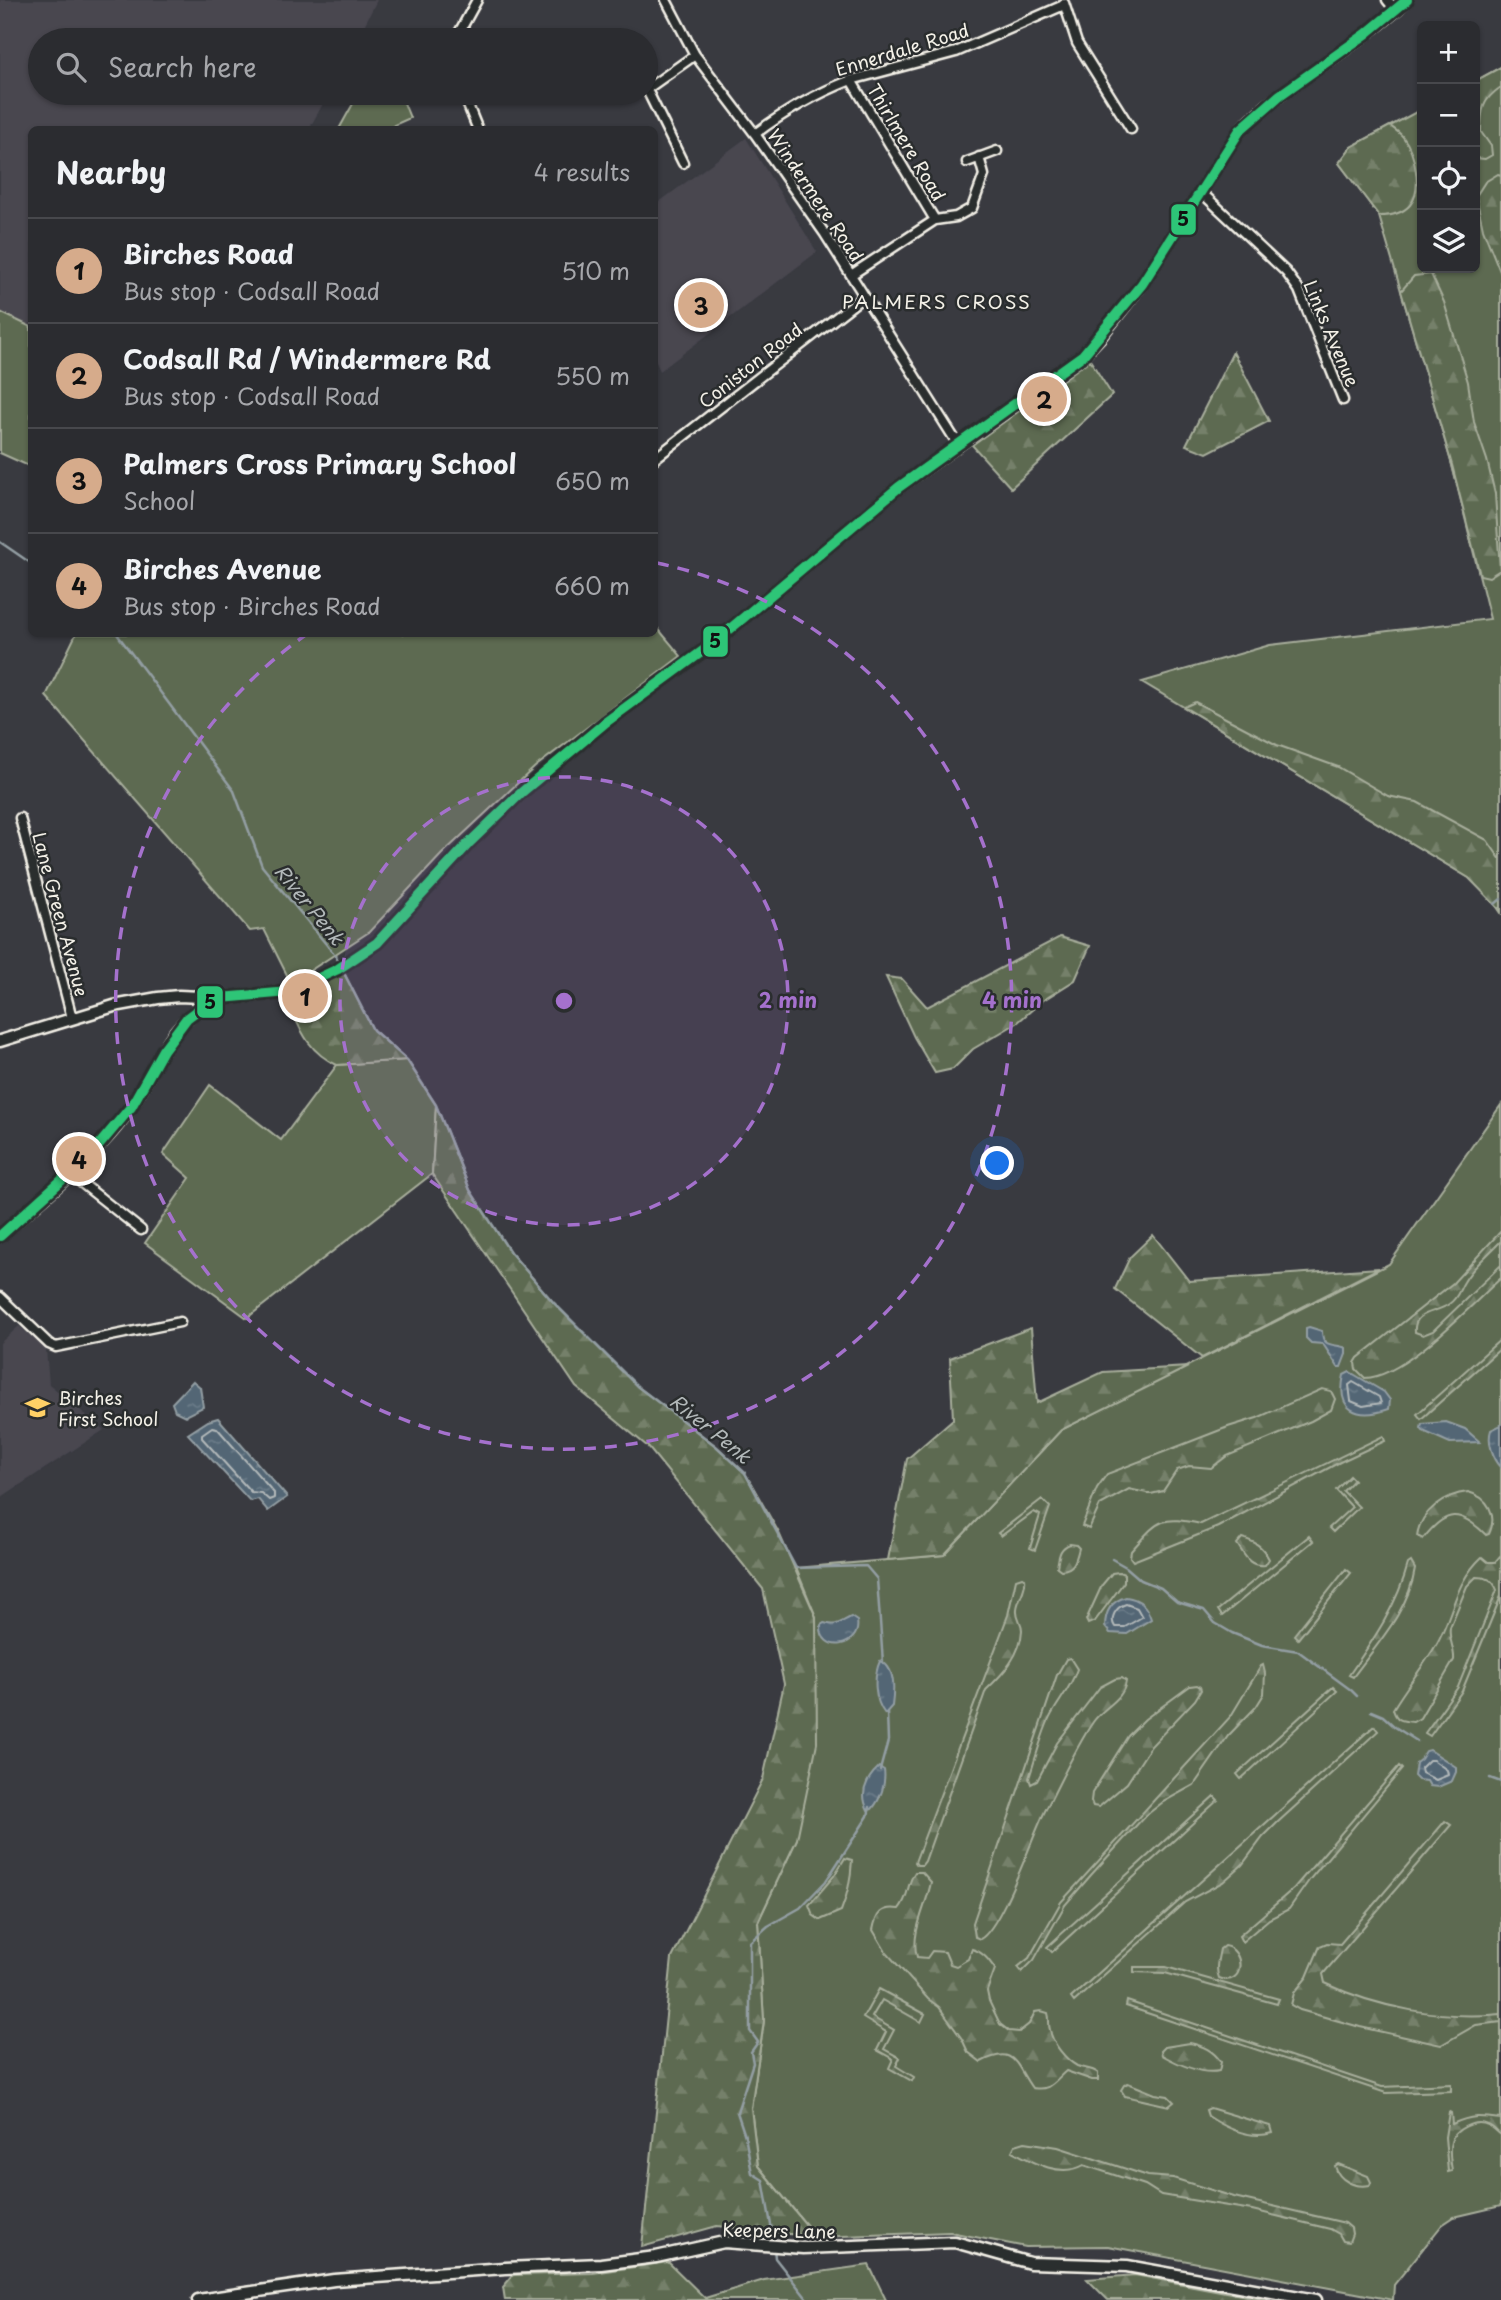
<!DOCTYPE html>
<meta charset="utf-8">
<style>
:root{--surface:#2b2c30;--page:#333438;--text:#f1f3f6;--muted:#a6a7ab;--line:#47484c;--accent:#d6ab8b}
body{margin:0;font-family:"Playpen Sans",sans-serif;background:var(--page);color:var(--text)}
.controls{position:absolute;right:21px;top:21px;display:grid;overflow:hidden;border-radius:10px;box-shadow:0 2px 5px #0004}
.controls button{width:63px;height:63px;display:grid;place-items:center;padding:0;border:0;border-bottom:2px solid var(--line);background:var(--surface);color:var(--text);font:35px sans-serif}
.you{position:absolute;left:998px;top:1164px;width:24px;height:24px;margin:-18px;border:5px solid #fff;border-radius:50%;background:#1a73e8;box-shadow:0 0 0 10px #1a73e833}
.badge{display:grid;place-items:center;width:46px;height:46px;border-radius:50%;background:var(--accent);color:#111;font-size:23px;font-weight:700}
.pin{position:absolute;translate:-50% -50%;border:4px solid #fff;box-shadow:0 2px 7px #0006}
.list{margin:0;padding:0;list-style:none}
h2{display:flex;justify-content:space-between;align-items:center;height:91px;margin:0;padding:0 28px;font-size:30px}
h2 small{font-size:23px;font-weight:400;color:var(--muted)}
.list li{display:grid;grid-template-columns:46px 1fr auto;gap:21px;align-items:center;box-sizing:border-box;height:105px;padding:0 28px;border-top:2px solid var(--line)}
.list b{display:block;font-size:26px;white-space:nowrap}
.list p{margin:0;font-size:23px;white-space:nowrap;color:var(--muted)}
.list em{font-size:23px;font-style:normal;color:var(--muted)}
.icon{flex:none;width:38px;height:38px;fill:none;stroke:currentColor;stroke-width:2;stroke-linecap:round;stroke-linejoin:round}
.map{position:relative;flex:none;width:1501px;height:2300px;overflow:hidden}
.search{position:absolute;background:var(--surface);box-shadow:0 2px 5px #0004;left:28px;top:28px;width:630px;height:77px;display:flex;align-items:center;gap:18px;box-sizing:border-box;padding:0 24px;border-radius:38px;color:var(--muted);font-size:26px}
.panel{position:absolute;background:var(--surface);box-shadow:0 2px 5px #0004;left:28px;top:126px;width:630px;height:511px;border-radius:10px}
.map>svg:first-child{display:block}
</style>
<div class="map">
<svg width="1501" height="2300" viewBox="0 0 1501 2300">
<defs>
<pattern id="forest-firs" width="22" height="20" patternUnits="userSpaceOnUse" patternTransform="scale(1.75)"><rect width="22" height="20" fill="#5d6a51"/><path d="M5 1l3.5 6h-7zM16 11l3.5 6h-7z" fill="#75806a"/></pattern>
<pattern id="water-ripples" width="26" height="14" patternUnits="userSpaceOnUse" patternTransform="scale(1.75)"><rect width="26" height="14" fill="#526675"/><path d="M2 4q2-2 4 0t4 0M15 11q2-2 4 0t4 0" fill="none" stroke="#6c7c89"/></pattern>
</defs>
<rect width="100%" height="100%" fill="#393a40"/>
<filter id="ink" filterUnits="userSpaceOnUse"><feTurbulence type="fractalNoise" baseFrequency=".0143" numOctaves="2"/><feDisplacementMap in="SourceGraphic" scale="14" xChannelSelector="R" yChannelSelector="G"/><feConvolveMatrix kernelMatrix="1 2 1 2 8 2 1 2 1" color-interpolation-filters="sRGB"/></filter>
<g filter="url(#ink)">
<path fill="#48464f" d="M0,0H377L357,40H40V93H329L309,129L32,130L31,327L0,312Z
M746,138L817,252L660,371L654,357L655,205Z
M19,1326L46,1349L49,1384L104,1430L0,1498V1343Z"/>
<path fill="#5d6a51" stroke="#a8ae9c" stroke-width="2" d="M1501,67V913L1495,904L1469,878L1142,682L1270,645L1490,619L1452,465L1379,216L1339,163L1351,147L1422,109V268H1475V81Z
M359,93H400L410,118L394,125L395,129H339Z
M0,312L31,327V467L0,453Z
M655,625L681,656L535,767L442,854L369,932L291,983L264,929L250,931L46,696L76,634H654Z
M407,1060L436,1105L432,1174L247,1318L145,1243L190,1178L163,1154L210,1085L281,1140L337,1065Z
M1501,1105V2206L1454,2217L1442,2225L1394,2285L1393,2300L1108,2246L1026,2247L950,2232L816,2237L758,2166L751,2108L764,2021L758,1922L797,1839L816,1617L796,1568L944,1555L1061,1430L1389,1264Z
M869,2265L886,2300H707L705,2298L764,2280Z"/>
<path fill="url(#forest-firs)" stroke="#a8ae9c" stroke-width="2" d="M1501,67V87C1482,100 1481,110 1481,132L1491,146L1492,155L1485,159L1475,158V81Z
M1390,126C1394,129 1400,133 1403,137C1415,152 1423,190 1410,205C1402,214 1390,216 1379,216L1339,163L1351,147Z
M1498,174L1501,175V274L1483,229L1476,196L1485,182Z
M1431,274L1444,302L1468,382L1474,422L1487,460L1495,494L1500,570L1489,577L1480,575L1452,465L1401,291L1414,276Z
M1233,352L1269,421L1207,453L1186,445Z
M1090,360L1112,395L1011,488L972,445Z
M1195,702L1277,745L1338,767L1388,796L1417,802L1487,840L1501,860V911L1469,878L1184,707Z
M1060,937L1090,946L1075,980L1042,1001L1017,1023L973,1049L953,1069L935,1073L914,1037L886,977L902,979L927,1007Z
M343,971L373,1030L407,1060L337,1065C308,1052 300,1029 287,1001Z
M436,1105L470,1190L510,1252L554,1303L638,1387L716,1446L745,1473L779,1533L816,1617L817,1743L797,1839L758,1922L764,2021L751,2108L758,2166L816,2237L717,2226L642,2247L672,1958L763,1779L784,1684L763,1589L648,1447L576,1387L432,1174Z
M1501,1231V1241C1489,1254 1472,1267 1464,1282C1459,1290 1458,1298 1449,1304C1436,1314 1413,1310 1415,1332L1423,1335L1433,1331L1501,1265V1278C1471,1305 1405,1377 1365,1378L1356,1369L1355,1363L1358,1358L1453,1283Z
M1153,1235L1189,1281L1379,1268L1202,1358L1115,1289L1130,1257Z
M1031,1328L1037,1403L1103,1372L1188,1367L1061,1430L944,1555L888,1560L907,1459L953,1419L950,1358Z
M1501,1339V1348L1421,1419L1417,1414Z
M1322,1389L1331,1391L1335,1399L1331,1410L1311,1421L1227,1456L1211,1468L1189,1466L1177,1470L1163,1491L1151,1494L1129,1489L1100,1505L1089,1529L1082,1526L1097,1488L1107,1474L1228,1427L1257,1418Z
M1383,1436L1385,1441L1340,1462L1218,1527L1133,1561L1130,1557L1131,1551C1158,1521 1159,1515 1201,1524Z
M1350,1476L1354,1480L1343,1491L1359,1507L1333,1532L1329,1528L1352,1507L1336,1490Z
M1468,1492C1488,1497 1498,1515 1489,1534L1486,1535C1460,1509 1446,1509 1423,1539L1417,1536C1420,1512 1445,1494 1468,1492Z
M1042,1499L1050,1507L1035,1550L1030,1548L1040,1515L1034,1512L1001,1536L998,1533Z
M1309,1536L1313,1541L1222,1616L1218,1610Z
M1242,1538C1256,1542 1262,1546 1269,1559L1265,1565C1249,1567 1245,1556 1237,1544Z
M1070,1544L1076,1545L1079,1548C1076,1560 1074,1570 1061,1570L1057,1567C1059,1556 1059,1548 1070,1544Z
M1501,1555V1596L1462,1691L1430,1736L1425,1733L1458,1687L1497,1590C1493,1580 1488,1577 1476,1577L1467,1586L1450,1627C1448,1639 1455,1649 1454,1660L1420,1718L1413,1722C1402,1721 1396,1721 1393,1709C1406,1687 1423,1667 1436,1645C1454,1614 1454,1583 1482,1557L1488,1562H1495Z
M1411,1562L1415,1569C1409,1610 1377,1644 1353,1677L1349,1675C1373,1640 1397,1606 1408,1564Z
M1346,1569L1351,1573L1298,1639L1294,1635Z
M1119,1572L1124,1574V1582L1095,1621L1088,1624L1086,1620L1102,1585L1112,1573Z
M1022,1577L1025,1578C1027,1589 1018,1598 1017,1609C1016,1618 1022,1622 1022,1630C1021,1655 1003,1674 986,1690L925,1861L922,1865H917L915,1862L1008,1615L1016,1579Z
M1070,1658L1077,1669C1070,1691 1055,1704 1047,1724C1040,1741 1035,1760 1029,1778L1031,1784L1037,1781L1057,1743L1100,1687L1115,1679L1122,1678L1126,1681C1124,1700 1103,1707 1093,1722C1076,1747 1059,1784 1045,1811C1032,1837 1001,1929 980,1939L975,1937L973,1923L1057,1675L1066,1659Z
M1263,1665L1265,1673L1264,1694L1256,1707L1228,1736L1194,1785L1163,1802L1144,1817L1091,1875L1065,1905L1034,1960L1022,1972L1018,1967L1029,1958L1061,1902L1231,1716L1261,1666Z
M1197,1685L1200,1687L1201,1690L1195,1700L1151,1746L1127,1783L1099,1807L1093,1806L1091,1801L1092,1793L1128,1736L1145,1719L1190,1686Z
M1333,1687L1337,1691L1241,1779L1237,1774Z
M1374,1726L1378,1731L1278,1822L1263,1837L1242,1865L1223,1882L1185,1902L1074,2002L1071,1998Z
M1399,1766L1402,1769L1310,1879L1289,1909L1269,1919L1242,1942L1239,1936L1294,1888Z
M1214,1796L1218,1800L1052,1952L1047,1947Z
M1445,1821L1451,1825L1323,1974L1325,1983C1377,2008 1443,2020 1501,2014V2022L1476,2025L1441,2045L1360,2027L1300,2010L1291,2005L1294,1993L1307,1977L1320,1946L1327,1943L1340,1944Z
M845,1858L852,1860C851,1879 848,1894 841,1911L820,1920L813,1915L809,1905L834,1876Z
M915,1872H922L931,1882C927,1905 910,1933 917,1957L927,1958L932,1951L945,1952L950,1964L956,1966L968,1959L972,1949C983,1952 989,1960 995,1969L987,1991L989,2001L1000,2024L1009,2031L1019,2032L1029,2024L1035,2012L1041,2011L1048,2013C1050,2019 1048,2024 1050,2030C1052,2043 1066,2060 1077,2066C1085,2069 1092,2068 1098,2073V2080H1092L1066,2071C1053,2082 1051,2091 1032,2088C1015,2065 1016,2044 981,2062L968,2052L962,2039L939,2007L928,1999L886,1952L873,1930C876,1914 881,1906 899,1909C910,1895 906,1885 915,1872Z
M1224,1946C1246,1949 1245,1988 1219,1978C1215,1968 1218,1960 1220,1949Z
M1134,1967H1166L1279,1999L1277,2004L1165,1973L1134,1972Z
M879,1989L925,2014L921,2022L882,2000L872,2017L894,2030L884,2049L900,2058L896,2066L914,2077L912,2081L889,2068L893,2059L877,2050L886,2032L863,2018Z
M1127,2001L1382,2087L1451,2084V2091L1386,2093L1126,2006Z
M1190,2043C1203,2046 1213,2050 1221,2062L1219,2071C1201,2075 1178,2064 1162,2055L1161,2051L1165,2047Z
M1128,2083L1155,2094L1168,2096L1174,2102L1169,2106L1125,2096L1121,2090L1124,2085Z
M1210,2108L1270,2126L1272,2133C1250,2140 1226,2128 1208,2116L1206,2110Z
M1449,2112L1451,2113L1452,2124C1472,2115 1480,2116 1501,2119V2135C1497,2132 1493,2127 1488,2125C1475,2119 1454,2129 1451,2142C1448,2152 1451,2162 1452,2171L1448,2172L1445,2137Z
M1025,2142L1058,2147L1148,2176L1173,2178L1234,2197L1345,2223L1351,2228L1352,2234L1349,2242L1343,2241L1339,2234L1330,2229L1252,2210L1161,2195L1145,2185L1084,2165C1061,2178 1034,2163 1012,2151L1015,2145Z
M1338,2164L1368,2176L1371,2182L1370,2185C1355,2188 1339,2181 1335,2166Z
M668,2262L707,2300H505L503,2287L513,2275L593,2273Z
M1135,2275L1268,2300H1108L1087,2279Z"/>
<path fill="url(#water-ripples)" stroke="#939ea3" stroke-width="2" d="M1309,1327L1322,1331C1322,1349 1335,1343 1346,1348V1354L1341,1367H1338L1323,1344L1311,1343L1306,1338V1328Z
M1350,1372L1384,1392L1390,1400L1389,1409C1357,1420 1336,1411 1344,1375Z
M193,1381L200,1387L203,1407L185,1416L175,1411L172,1403Z
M218,1418L287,1497L268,1511L258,1499L250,1501L188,1434L208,1421Z
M1446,1422L1465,1429L1480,1442L1450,1443L1423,1431L1421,1428L1422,1424Z
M1501,1425V1467C1493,1458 1487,1442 1491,1430Z
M1126,1597C1140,1599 1147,1606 1151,1619L1127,1634L1110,1633L1105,1627C1105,1612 1111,1601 1126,1597Z
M851,1617L857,1621C862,1648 819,1655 821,1625L824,1623C837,1627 840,1622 851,1617Z
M880,1661C896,1667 894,1691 892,1706L885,1714C874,1700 873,1677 880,1661Z
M1430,1750L1456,1767V1772L1452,1781L1438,1787L1430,1786L1427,1781L1418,1780L1414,1776L1416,1763L1421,1759L1426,1751Z
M879,1767L884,1770C886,1783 881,1799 872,1809L868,1810C859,1793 866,1779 879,1767Z"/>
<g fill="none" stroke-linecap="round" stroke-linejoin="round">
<path stroke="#b3b9ba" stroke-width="2" d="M1353,1382L1379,1397L1381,1403L1363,1406L1351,1401L1349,1385Z
M212,1427L217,1428L274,1493V1498L269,1500L261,1493L251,1492L202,1438V1434Z
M1126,1604L1137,1608L1142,1617L1125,1627H1115C1109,1618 1116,1607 1126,1604Z
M1429,1760H1433L1447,1770L1448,1775L1436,1780L1422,1773L1421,1768Z"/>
<path stroke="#939ea3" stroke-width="2.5" d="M0,542L32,564
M117,634L234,791L262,866L335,955L339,963
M1495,904L1501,899
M342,969L373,1030L407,1060L436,1105L470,1190L510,1252L554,1303L638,1387L716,1446L745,1473L796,1568L866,1566L877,1579L883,1663
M1112,1559L1126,1567L1141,1580L1161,1588L1177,1602L1204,1610L1215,1623L1232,1633L1262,1645L1298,1651L1351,1690L1357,1696
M1371,1711L1383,1716L1395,1727L1417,1741
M880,1770L888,1741L887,1712
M1490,1778L1501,1782
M774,2242L763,2180L752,2173L745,2136L737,2112L753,2063L751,2052L758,2042L750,2031V1942L768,1926L800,1908L826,1881L868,1816L870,1807
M774,2248L775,2258L808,2300"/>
<defs>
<path id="minor" d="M666,0L695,55L755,134L825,234L959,446
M1387,0L1396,11
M1064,3L1077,43L1131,129
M455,40L477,0
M851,80L935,220
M646,88L683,163
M647,89L695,55
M463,93L478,130
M755,134C784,112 818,93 851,80L956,52L1064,5
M967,162L997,151
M1201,192L1286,272L1299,290L1343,400
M851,275L935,220L956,217L972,208L984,175L979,157
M654,459L864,296
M20,818L72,1018
M69,1173L141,1230
M0,1297L49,1344L56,1347L180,1322"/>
<path id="tertiary" d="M0,1041L114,1006L158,998L179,996L221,998L289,992L338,969L377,943L468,844L522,792L606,722L711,645L899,487L1052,379L1083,355L1100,337L1142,284L1240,130C1290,80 1356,49 1407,0
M0,1236C43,1197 101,1153 132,1105C156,1068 172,1015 218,999
M198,2300L334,2280L505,2268L601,2264L656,2257L724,2242L803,2248L955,2242L1030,2263L1127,2266L1316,2300"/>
</defs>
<use href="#minor" stroke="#f4f1e8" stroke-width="13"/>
<use href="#tertiary" stroke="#f4f1e8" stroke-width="15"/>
<use href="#minor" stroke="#2a2d2e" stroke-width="8"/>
<use href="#tertiary" stroke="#2a2d2e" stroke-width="10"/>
<defs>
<path id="bus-1" d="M0,1236L94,1151L131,1107L163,1050L187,1018L207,1003L221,998L289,992L338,969L377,943L468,844L522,792L606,722L711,645L899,487L1083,355L1142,284L1240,130L1280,95L1366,34L1407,0"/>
</defs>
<use href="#bus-1" stroke="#2a2d2e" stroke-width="16"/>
<use href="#bus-1" stroke="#2dc577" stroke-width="10"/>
</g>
</g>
<circle cx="564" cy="1001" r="224" fill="#a571cd" fill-opacity=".12"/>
<g fill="none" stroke="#a571cd" stroke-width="3.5" stroke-dasharray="12 9">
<circle cx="564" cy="1001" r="224"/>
<path d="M657 563A448 448 0 1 1 307 634"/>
</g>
<defs>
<symbol id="school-bare" viewBox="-9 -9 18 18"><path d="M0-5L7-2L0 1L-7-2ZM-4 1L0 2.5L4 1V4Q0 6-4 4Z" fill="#ffd166" stroke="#2a2d2e" stroke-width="2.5" paint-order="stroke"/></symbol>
</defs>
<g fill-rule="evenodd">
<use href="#school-bare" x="20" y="1390" width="35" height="35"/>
</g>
<g text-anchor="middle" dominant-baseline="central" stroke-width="5" stroke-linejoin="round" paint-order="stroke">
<g font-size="18" fill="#f4f1e8" stroke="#2a2d2e">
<text transform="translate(902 49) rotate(-17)">Ennerdale Road</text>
<text transform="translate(907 142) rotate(59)">Thirlmere Road</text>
<text transform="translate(816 195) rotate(56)">Windermere Road</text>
<text transform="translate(1332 333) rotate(67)">Links Avenue</text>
<text transform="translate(750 365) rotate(-38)">Coniston Road</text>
<text transform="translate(61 914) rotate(75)">Lane Green Avenue</text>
<text transform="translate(779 2230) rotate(1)">Keepers Lane</text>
</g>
<g font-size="18" fill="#f4f1e8" stroke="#2a2d2e" text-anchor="start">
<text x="58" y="1397">Birches<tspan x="58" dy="21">First School</tspan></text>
</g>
<g font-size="19" letter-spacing="2" fill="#f4f1e8" stroke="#2a2d2e">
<text x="937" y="301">PALMERS CROSS</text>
</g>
<g font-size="19" font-style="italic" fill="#b3b9ba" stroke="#2a2d2e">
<text transform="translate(310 904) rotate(51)">River Penk</text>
<text transform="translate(711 1428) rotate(39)">River Penk</text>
</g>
</g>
<circle cx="564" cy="1001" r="10" fill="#a571cd" stroke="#2a2d2e" stroke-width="3.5"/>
<g font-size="21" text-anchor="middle" font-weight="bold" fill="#a571cd" stroke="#2a2d2e" stroke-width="5" stroke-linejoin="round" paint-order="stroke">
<text x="788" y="1008">2 min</text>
<text x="1012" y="1008">4 min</text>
</g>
<g stroke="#2a2d2e" stroke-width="2.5">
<rect x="1170" y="203" width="27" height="33" rx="7" fill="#2dc577"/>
<rect x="702" y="625" width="27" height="33" rx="7" fill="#2dc577"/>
<rect x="196" y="985" width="28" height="34" rx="7" fill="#2dc577"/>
</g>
<g font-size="19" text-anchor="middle" font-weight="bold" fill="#111">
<text x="1183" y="226">5</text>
<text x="715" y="648">5</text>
<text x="210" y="1009">5</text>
</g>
</svg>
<div class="controls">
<button>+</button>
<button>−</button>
<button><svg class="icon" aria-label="locate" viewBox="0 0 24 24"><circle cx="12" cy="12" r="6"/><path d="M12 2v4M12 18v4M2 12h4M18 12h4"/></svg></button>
<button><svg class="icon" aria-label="layers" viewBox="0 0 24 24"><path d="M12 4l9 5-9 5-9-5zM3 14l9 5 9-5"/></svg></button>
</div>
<div class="you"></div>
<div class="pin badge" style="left:305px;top:996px">1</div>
<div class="pin badge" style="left:1044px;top:399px">2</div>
<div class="pin badge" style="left:701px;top:305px">3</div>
<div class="pin badge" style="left:79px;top:1159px">4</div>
<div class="search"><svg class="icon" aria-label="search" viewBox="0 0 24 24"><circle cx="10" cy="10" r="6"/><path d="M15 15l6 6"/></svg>Search here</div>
<section class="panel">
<h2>Nearby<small>4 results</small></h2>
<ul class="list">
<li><span class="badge">1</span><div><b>Birches Road</b><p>Bus stop · Codsall Road</p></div><em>510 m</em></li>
<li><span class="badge">2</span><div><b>Codsall Rd / Windermere Rd</b><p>Bus stop · Codsall Road</p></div><em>550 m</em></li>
<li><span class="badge">3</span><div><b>Palmers Cross Primary School</b><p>School</p></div><em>650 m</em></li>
<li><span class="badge">4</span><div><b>Birches Avenue</b><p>Bus stop · Birches Road</p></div><em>660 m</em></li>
</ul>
</section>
</div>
